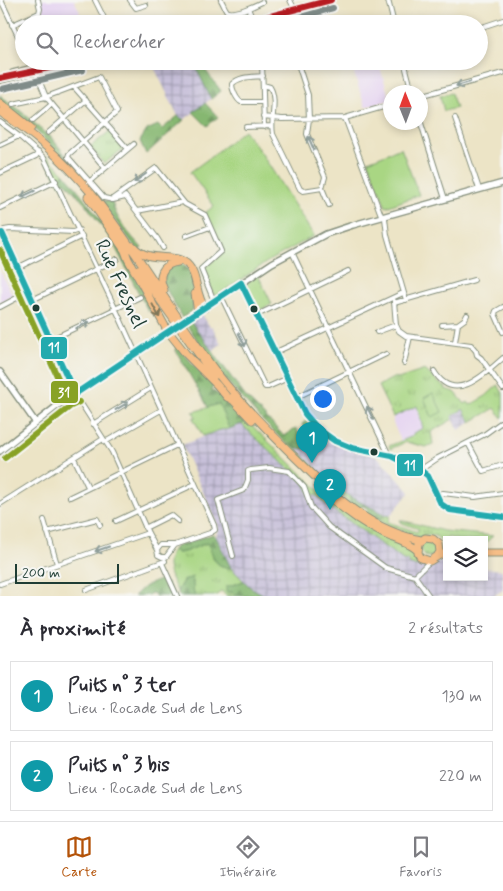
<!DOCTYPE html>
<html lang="fr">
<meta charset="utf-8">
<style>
:root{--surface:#fff;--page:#f2f2f3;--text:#2b2b33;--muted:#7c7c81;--line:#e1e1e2;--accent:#b45309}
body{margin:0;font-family:Mynerve,sans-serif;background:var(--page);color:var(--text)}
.controls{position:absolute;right:15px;bottom:15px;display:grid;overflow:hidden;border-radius:0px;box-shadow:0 2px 8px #0003}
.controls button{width:45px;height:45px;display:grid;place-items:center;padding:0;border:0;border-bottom:1px solid var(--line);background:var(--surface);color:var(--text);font:25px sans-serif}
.compass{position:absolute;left:383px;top:85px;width:45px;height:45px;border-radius:50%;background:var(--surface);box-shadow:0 2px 8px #0003;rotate:359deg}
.scale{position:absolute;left:15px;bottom:12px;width:104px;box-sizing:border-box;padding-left:5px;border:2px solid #1f3d34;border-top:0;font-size:14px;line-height:18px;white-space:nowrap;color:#1f3d34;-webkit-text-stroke:4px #f6f6f2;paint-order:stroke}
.you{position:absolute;left:322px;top:398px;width:18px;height:18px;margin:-12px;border:4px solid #fff;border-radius:50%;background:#1a73e8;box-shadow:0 0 0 8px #1a73e833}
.badge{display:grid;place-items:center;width:32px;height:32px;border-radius:50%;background:var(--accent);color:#fff;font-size:16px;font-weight:700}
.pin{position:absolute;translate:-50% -41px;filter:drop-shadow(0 1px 2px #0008)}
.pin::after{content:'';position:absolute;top:26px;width:18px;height:15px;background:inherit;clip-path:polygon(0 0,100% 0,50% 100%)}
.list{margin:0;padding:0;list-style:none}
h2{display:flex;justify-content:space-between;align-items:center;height:65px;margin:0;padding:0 20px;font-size:21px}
h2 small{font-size:16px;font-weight:400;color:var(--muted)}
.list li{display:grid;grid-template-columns:32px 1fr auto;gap:15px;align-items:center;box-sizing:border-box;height:70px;margin:0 10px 10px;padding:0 10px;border:1px solid var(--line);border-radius:0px}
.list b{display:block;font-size:19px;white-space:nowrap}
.list p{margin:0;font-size:16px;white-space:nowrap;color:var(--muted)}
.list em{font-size:16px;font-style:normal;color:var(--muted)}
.icon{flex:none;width:28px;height:28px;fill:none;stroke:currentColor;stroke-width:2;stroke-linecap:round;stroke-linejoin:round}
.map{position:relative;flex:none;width:503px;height:596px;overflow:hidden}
.search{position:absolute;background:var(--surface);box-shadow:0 2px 8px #0003;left:15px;right:15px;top:15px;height:55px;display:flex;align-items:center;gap:12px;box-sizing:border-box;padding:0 18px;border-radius:28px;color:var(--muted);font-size:19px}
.sheet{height:225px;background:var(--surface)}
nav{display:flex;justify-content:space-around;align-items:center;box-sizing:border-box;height:70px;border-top:1px solid var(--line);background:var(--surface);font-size:14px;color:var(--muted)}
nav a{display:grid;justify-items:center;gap:2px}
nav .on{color:var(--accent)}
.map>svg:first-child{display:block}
</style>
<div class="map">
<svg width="503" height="596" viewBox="0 0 503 596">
<defs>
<pattern id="industrial-grid" width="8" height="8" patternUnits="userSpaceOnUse" patternTransform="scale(1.25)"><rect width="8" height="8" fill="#c7c0d9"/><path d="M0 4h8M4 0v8" fill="none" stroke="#a19db1"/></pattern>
<pattern id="grass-tufts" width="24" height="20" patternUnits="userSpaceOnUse" patternTransform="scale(1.25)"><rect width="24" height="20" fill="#a9d683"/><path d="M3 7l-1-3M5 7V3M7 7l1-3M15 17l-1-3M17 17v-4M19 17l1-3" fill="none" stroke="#89af6c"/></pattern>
<pattern id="forest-firs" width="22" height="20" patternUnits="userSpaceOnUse" patternTransform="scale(1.25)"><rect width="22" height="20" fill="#86b771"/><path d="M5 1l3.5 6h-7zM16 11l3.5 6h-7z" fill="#6d965e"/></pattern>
</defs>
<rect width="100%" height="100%" fill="#f6f6f2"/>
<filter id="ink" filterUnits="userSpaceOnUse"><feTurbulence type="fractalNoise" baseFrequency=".02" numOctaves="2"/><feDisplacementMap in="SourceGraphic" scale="10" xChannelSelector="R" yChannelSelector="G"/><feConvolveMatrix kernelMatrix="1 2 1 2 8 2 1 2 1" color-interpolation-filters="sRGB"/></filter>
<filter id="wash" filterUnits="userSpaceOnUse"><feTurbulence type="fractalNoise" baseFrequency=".0096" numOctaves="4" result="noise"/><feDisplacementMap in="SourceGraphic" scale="20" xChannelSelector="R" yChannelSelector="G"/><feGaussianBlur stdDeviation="1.12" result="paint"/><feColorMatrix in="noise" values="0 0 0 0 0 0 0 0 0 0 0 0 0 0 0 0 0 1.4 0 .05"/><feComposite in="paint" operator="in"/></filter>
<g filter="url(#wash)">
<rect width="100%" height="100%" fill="#ece4c6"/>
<path fill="#e5d3f1" d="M40,0H74L80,12L78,16L61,24H51L43,14Z
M347,61H378L390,100L365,107L352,67Z
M0,271L13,296L0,302Z
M417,406L423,429L414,433L411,437L401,441L393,423V417Z"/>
<path fill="url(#industrial-grid)" d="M151,61H197L217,94L184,120L178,116Z
M202,314L210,327L212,326L221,344L212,351L191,322Z
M463,409L471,422L459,430L452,417Z
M244,423L307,482L417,559L424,562L440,561L447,562V577H484V568L502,570L503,590L493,596H266L250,587L231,568L216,537L218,526L182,445L220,430L229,429Z
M328,440L344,448L377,456L410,492L390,516L360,503L342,492L324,478L289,441L319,446Z"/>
<path fill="url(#grass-tufts)" stroke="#648a5c" d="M110,131L124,148L104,164L90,147Z
M47,156L64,173L62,177L66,182L60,185L45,158Z
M425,370L439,383L446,387L445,389L455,392L465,404L468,402L470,405L486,396L498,385L503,393V417L502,418L495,408L471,422L463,409L452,416L453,419L431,432L433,444L426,447L406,442L390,449L389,446L411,437L414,433L423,428L417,406L393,417L378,386L395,377L398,379Z
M246,420L323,494L414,551L418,560L417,567L409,564V561L403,560L329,507L316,495L310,496L306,485L243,426L242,424Z
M278,436L282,437L289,445L296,448L324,478L350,497L351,504L322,480Z
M386,515L390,516L388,522L417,532L419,529L402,523L400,520L444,531L493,536L485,543L484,540H459L447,537V544L434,535H426L419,537L411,535L377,520Z
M421 549a8 8 0 1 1 16 0a8 8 0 1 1-16 0Z
M207,543C215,557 212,566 231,568L244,581L233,585L232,592L237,596H226L222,591L215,596H195L192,589L193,581H183L177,591C170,576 163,564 173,550L178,553C188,552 197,546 207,543Z"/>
<path fill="url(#forest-firs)" stroke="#527a52" d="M193,61H199C206,72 214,81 221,91L211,99Z
M0,95L28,117L48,136L49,135L93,188L91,190L35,129L0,101Z
M205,103L218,117L207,126L193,112Z
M178,116L184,120L146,154L140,141L147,130L158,125L162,129Z
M64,173C100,214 127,261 153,308L148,311L111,239L86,205L62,178Z
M98,194L104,201L112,202C116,220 130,235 142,248L139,250L136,248L96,196Z
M183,264C196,273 193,295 193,309L191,312L182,318L163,283L166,269L174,265Z
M191,322L245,396L284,436L296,428L300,436L308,433L302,424L307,420L315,430L316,438L323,450L319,452C316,448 310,446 305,445L304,449C287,447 288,438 278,436L258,416L222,376L187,325Z
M178,347C190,360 199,373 213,384L212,390L230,403L246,420L244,423L229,429L219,404L208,407L175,349Z
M350,497L386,515L377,520L366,514L368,509L363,506L359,510L351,504Z
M213,534L216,537L231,568C212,566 215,557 207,543C197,546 188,552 178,553L173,550L176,546Z
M192,577C194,584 192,588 195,596H180L177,591L183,581Z
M162,579L165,584L167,583L175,596H155V594L150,593L149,595L134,596L145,586Z
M244,581L250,587L266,596H237L232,592H226V587Z"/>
<path fill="#a9d683" stroke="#648a5c" d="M451,93L456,108L444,111L440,96Z
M244,130L262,154L314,236L270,260L216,296L213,294L204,276L205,267L224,252L205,213L214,206L190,172L212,156Z
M401,148L419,195L386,207L368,161Z
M258,275L272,304L260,310H258L245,284Z
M433,393L442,412L432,417L424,398Z
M219,404L229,429L220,430L203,436L193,418L196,417L193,412Z"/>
</g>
<g filter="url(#ink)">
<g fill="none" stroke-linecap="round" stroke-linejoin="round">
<defs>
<path id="minor" d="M1,0L24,49
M95,0L107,24
M130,0L136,8L146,5
M221,0C223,3 225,9 227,11C233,16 256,5 262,2
M290,0L293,6
M388,0L394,24
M248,8L252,18L257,24
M12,25L39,13L40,9L38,0
M479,28L503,20
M29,61L32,69L37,75L46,97L105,168
M262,61L264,127
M265,61H268
M297,61L308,95L309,119L307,134L325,177L322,188
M404,61L412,92
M263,76C252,77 240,76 232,84C232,90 237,100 241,102H263
M263,85L270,87C278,100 270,119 273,134L300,189L303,191L322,188
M74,87L104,121
M420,96L503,73
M13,104L46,97L99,77L117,112L69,154L68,157L104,198L113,200L125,197
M263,117L282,119L345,118L390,105
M345,118L381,215L385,218L387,235L406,300
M455,118L479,189
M33,120L52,104
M420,120L445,199
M0,122L19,136L44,158L118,314L214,525L215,530L210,533L175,545H161L157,550L158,555L162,557H166L175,545
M105,123L128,149
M246,127L271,126
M48,133L86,100
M0,145L19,136
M0,173L36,156L38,152
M89,182L134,144
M322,188L329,205
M125,196L157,238L163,248
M111,200L156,168L185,204L205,215L221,251L201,269L214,301
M0,208L56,181
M137,211L183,202
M4,230L10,229L73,232L79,230
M2,233L75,394L112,452L148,533L157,550
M186,236L210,227
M292,252L389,455
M17,268L82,236
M221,296L265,387H268L288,378
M32,300L117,259
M394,303L474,280
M0,307L28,292
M503,307L496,311L495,314L503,332
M257,315L348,271
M396,325L399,331L406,336L471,345L476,351L477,355L481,358L503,389
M442,325L458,324
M377,332L396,325L394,301
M50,340L140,297
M455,342L458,324L465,319L467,315
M276,352L403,293
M404,363L410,337
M434,371C454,405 484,375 503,358
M297,397L386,354
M93,424L151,388
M105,442L161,410
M468,443L483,471L503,465
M74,458L88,487
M420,470L438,458L485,434L503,421
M437,495L443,493L475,497L503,493
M70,497L177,445
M0,504L103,439
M44,520L57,564
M116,521L195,484
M145,528L171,515L178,521
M47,532L97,519L100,525
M233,556L218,500L244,490L248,480V471L251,470L269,468L289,471L304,487L311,507L329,527L386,568L415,576L429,596
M162,563L177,596
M415,576L430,561
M0,584L148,533
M86,590L165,561"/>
<path id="tertiary" d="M241,283L305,414L318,429L335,441L352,448L392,456L423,472L428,476L441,504L450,510L503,517
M189,318L272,263L326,234L353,225L503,183
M0,372L36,423
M0,451L66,399L171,331"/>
<path id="secondary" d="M227,24L245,19
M241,24L331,0
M13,73L50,64
M0,80L81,61"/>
<path id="trunk" d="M0,103L31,128
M0,112C35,134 65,162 91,193C137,250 173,315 217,373C243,406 272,435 302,464C336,498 373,531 421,540
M88,197L126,252
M133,246C150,265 172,251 187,264C198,274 195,295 205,308
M124,248L128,259L167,330L186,354L217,385L227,397L233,400L252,420
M138,269L214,376
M164,290C157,276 162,264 178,262
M195,294L198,312
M318,486C337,505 358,521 382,533C394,539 407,541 417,550
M484,553H503
M438,555L440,552L439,544L433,539L425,538L419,543L418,553L421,558L430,561L441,554H447"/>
</defs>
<use href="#minor" stroke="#86907d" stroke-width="6"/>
<use href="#tertiary" stroke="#86907d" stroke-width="8"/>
<use href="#secondary" stroke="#86907d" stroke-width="8"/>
<use href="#trunk" stroke="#86907d" stroke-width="9"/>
<use href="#minor" stroke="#fff" stroke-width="4"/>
<use href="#tertiary" stroke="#fff" stroke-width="5"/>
<use href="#secondary" stroke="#fbe5cf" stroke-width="5.5"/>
<use href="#trunk" stroke="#f6be87" stroke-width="7"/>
<defs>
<path id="tertiary-bridge" d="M172,330L189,318"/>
</defs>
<use href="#tertiary-bridge" stroke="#86907d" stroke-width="8" stroke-linecap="butt"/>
<use href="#tertiary-bridge" stroke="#fff" stroke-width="5"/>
<defs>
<path id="bus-1" d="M2,233L75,394
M241,283L305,414L318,429L335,441L352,448L392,456L423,472L428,476L441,504L450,510L503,517
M75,394L241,283"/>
<path id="bus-2" d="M0,250L67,398
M5,458L71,406L79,402"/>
<path id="bus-3" d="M234,24L255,20L331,0
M0,78C27,72 53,68 80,61"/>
<path id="bus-4" d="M276,24L333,8
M2,89L83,70"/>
</defs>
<use href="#bus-1" stroke="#f6f6f2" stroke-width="10"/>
<use href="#bus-2" stroke="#f6f6f2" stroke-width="10"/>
<use href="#bus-3" stroke="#f6f6f2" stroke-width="10"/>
<use href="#bus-4" stroke="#f6f6f2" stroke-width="10"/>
<use href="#bus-1" stroke="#23aaae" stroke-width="6"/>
<use href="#bus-2" stroke="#88a225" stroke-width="6"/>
<use href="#bus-3" stroke="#b71f22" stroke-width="6"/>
<use href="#bus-4" stroke="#808c89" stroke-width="6"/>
</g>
<defs><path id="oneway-shaft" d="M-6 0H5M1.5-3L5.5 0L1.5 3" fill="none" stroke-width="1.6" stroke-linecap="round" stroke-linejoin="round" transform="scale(1.25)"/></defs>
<g stroke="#8f9e9a">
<use href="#oneway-shaft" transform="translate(463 84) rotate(164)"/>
<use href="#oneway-shaft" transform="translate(311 143) rotate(-113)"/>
<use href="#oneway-shaft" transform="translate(140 178) rotate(145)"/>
<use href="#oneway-shaft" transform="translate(28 194) rotate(155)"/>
<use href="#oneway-shaft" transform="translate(83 325) rotate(-25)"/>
<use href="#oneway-shaft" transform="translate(242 340) rotate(64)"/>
<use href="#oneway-shaft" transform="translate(122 406) rotate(-31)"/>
<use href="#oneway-shaft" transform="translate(370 413) rotate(-116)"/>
<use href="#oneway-shaft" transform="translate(102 549) rotate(161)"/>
</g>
<use stroke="#807759" href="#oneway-shaft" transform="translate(156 311) rotate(62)"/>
</g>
<g fill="#1f3d34" stroke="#f6f6f2" stroke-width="2">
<circle cx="36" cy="308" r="4.5"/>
<circle cx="254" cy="309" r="4.5"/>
<circle cx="374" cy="452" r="4.5"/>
</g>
<g text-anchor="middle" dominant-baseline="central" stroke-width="4.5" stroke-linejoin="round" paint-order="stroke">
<g font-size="20" fill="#1f3d34" stroke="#f6f6f2">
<text transform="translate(120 284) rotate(65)">Rue Fresnel</text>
</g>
</g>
<g stroke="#f6f6f2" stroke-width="2">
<rect x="40" y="336" width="28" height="24" rx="5" fill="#23aaae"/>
<rect x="50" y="380" width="29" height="24" rx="5" fill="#88a225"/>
<rect x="396" y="453" width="28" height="24" rx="5" fill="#23aaae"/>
</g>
<g font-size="14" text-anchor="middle" font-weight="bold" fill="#fff">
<text x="54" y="352">11</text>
<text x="64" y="397">31</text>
<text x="410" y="470">11</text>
</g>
</svg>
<div class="controls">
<button><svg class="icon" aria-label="layers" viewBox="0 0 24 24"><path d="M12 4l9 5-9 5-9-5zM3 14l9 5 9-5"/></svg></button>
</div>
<svg class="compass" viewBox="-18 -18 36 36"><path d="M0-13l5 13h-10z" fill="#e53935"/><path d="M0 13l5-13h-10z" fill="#7c7c81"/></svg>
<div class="scale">200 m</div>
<div class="you"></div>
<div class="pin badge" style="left:312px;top:463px;background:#0f9aa8">1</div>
<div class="pin badge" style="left:330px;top:510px;background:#0f9aa8">2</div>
<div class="search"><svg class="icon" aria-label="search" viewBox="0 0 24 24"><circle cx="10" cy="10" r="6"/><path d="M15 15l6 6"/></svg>Rechercher</div>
</div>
<section class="sheet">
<h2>À proximité<small>2 résultats</small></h2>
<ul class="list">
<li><span class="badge" style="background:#0f9aa8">1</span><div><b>Puits n° 3 ter</b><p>Lieu · Rocade Sud de Lens</p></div><em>130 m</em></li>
<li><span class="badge" style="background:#0f9aa8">2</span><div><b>Puits n° 3 bis</b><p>Lieu · Rocade Sud de Lens</p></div><em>220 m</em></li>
</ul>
</section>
<nav>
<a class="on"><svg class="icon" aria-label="map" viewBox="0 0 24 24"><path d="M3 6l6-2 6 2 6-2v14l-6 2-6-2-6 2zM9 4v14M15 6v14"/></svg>Carte</a>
<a><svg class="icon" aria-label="directions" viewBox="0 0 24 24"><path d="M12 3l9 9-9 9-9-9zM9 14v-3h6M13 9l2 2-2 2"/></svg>Itinéraire</a>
<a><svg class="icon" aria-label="saved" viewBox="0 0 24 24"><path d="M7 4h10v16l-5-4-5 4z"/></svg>Favoris</a>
</nav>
